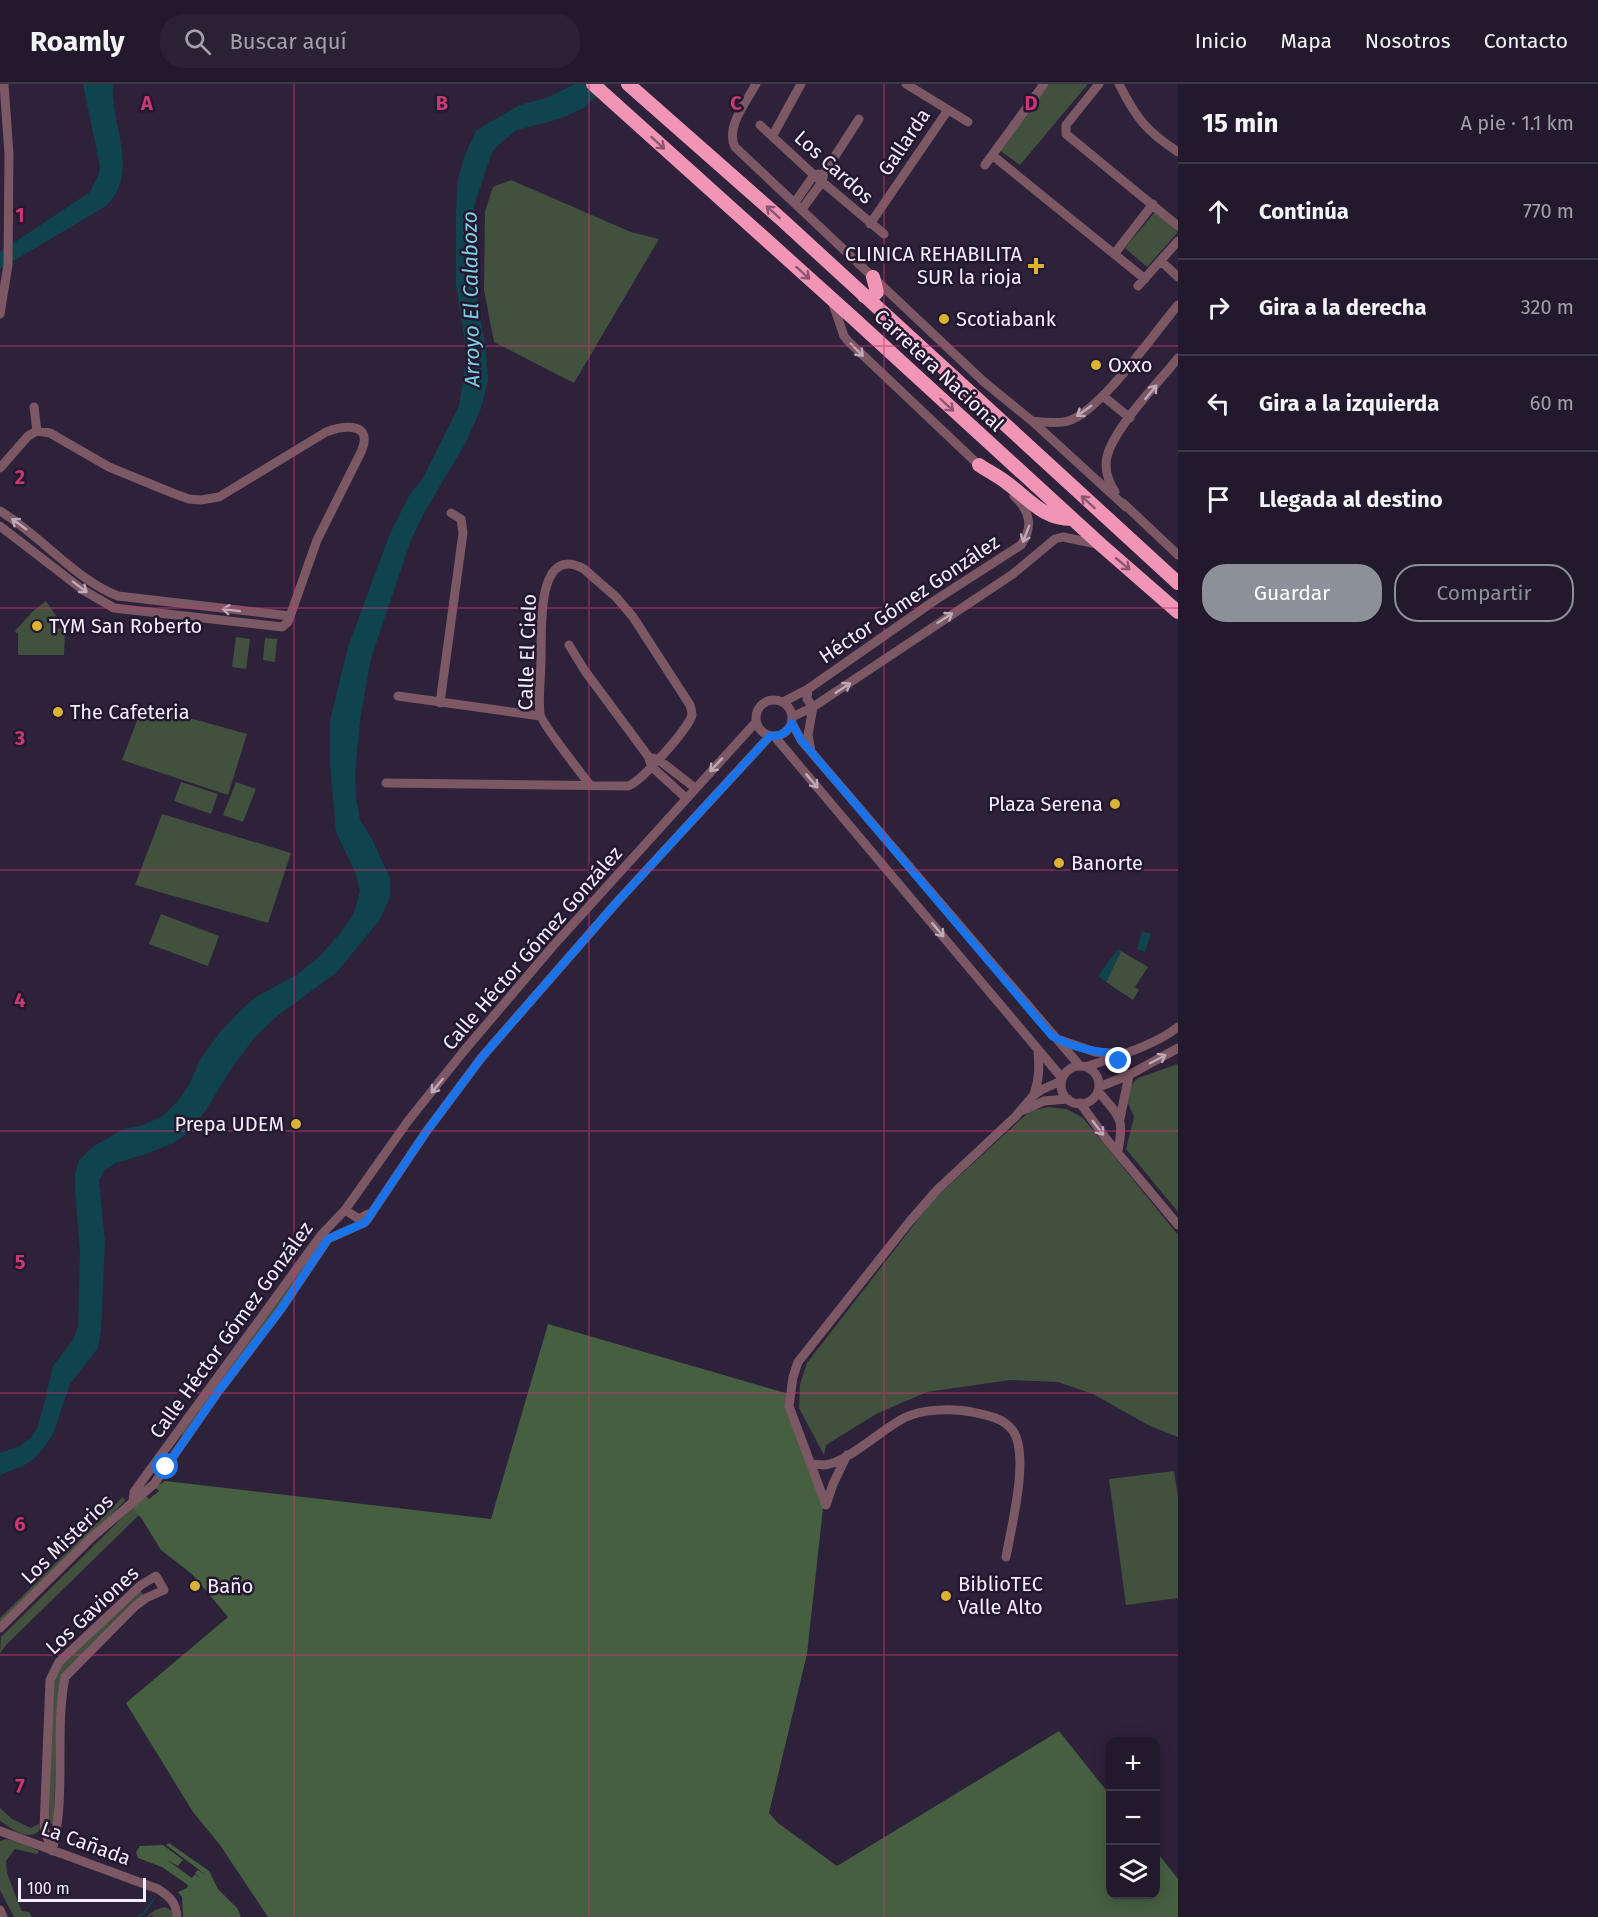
<!DOCTYPE html>
<html lang="es">
<meta charset="utf-8">
<style>
:root{--surface:#22192c;--page:#2a2234;--text:#f1f3f6;--muted:#a2a0a9;--line:#3f3848;--accent:#8c9099}
body{margin:0;font-family:"Fira Sans",sans-serif;background:var(--page);color:var(--text)}
.controls{position:absolute;right:18px;bottom:18px;display:grid;overflow:hidden;border-radius:12px;box-shadow:0 3px 15px #0003}
.controls button{width:54px;height:54px;display:grid;place-items:center;padding:0;border:0;border-bottom:2px solid var(--line);background:var(--surface);color:var(--text);font:30px sans-serif}
.scale{position:absolute;left:18px;bottom:15px;width:128px;box-sizing:border-box;padding-left:6px;border:3px solid #f5edfe;border-top:0;font-size:16px;line-height:21px;white-space:nowrap;color:#f5edfe;-webkit-text-stroke:4px #24182f;paint-order:stroke}
.stop{position:absolute;width:18px;height:18px;margin:-14px;border:4px solid #1a73e8;border-radius:50%;background:#fff}
.stop.end{background:#1a73e8;border-color:#fff;box-shadow:0 2px 6px #0008}
.list{margin:0;padding:0;list-style:none}
h2{display:flex;justify-content:space-between;align-items:center;height:78px;margin:0;padding:0 24px;font-size:26px}
h2 small{font-size:20px;font-weight:400;color:var(--muted)}
.list li{display:grid;grid-template-columns:39px 1fr auto;gap:18px;align-items:center;box-sizing:border-box;height:96px;padding:0 24px;border-top:2px solid var(--line)}
.list b{display:block;font-size:22px;white-space:nowrap}
.list em{font-size:20px;font-style:normal;color:var(--muted)}
.actions{display:flex;gap:12px;padding:18px 24px}
.actions a{flex:1;padding:14px 0;border:2px solid var(--accent);border-radius:24px;text-align:center;font-size:21px;color:var(--accent)}
.actions .main{background:var(--accent);color:#fff}
.icon{flex:none;width:33px;height:33px;fill:none;stroke:currentColor;stroke-width:2;stroke-linecap:round;stroke-linejoin:round}
.map{position:relative;flex:none;width:1178px;height:1833px;overflow:hidden}
header{display:flex;align-items:center;gap:36px;box-sizing:border-box;height:84px;padding:0 30px;background:var(--surface);border-bottom:2px solid var(--line)}
header strong{font-size:28px}
nav{display:flex;gap:33px;margin-inline-start:auto;font-size:21px}
.search{width:420px;height:54px;background:var(--page);display:flex;align-items:center;gap:15px;box-sizing:border-box;padding:0 21px;border-radius:24px;color:var(--muted);font-size:22px}
main{display:flex}
aside{flex:1;background:var(--surface)}
.map>svg:first-child{display:block}
</style>
<header>
<strong>Roamly</strong>
<div class="search"><svg class="icon" aria-label="search" viewBox="0 0 24 24"><circle cx="10" cy="10" r="6"/><path d="M15 15l6 6"/></svg>Buscar aquí</div>
<nav><a>Inicio</a><a>Mapa</a><a>Nosotros</a><a>Contacto</a></nav>
</header>
<main>
<div class="map">
<svg width="1178" height="1833" viewBox="0 0 1178 1833">
<rect width="100%" height="100%" fill="#2e213a"/>
<path fill="#41513d" d="M1049,0H1088L1020,81L999,66Z
M511,96L631,148L659,155L574,299L494,258L484,206L485,127L493,103Z
M1155,128L1178,148L1147,183L1125,164Z
M46,517L57,533V539H54V544L65,545L64,571H18V550L15,547L33,527Z
M236,553L250,555L246,585L232,583Z
M265,554L277,555L275,578L263,576Z
M143,621L247,650L228,711L122,676Z
M181,698L218,710L211,730L174,717Z
M236,698L256,705L243,738L223,731Z
M162,730L291,769L268,839L135,801Z
M161,830L219,852L208,882L149,860Z
M1121,867L1148,883L1135,903L1139,906L1133,916L1106,898Z
M1178,980V1128L1126,1065L1134,1033L1128,1019L1130,1002L1138,994Z
M1048,1023L1067,1025L1083,1034L1178,1151V1353L1150,1342L1093,1310L1058,1298L1010,1296L927,1308L876,1330L826,1361L824,1371L799,1324L800,1300L807,1279L933,1116L1030,1027Z
M312,1170H315L184,1352L181,1350Z
M1174,1387L1178,1413V1514L1126,1521L1109,1395Z
M123,1413L125,1417L0,1540V1534Z
M132,1424L139,1431L6,1561L0,1569L1,1553Z
M140,1506L143,1511L131,1519L61,1592L56,1654L54,1740H49L53,1600L60,1583Z
M0,1724L12,1735L31,1744L39,1740V1747C27,1758 11,1744 0,1737Z
M6,1755L19,1758L39,1767L37,1770L15,1765L6,1777L7,1789L21,1826L25,1831L22,1827L29,1828L32,1833H14L0,1806V1757Z
M165,1823L172,1827L173,1833H151L154,1831L146,1833L155,1826Z"/>
<path fill="#465f41" d="M548,1240L789,1310L824,1415L807,1570L769,1729L778,1739L837,1782L1059,1647L1110,1711V1810H1156V1767L1178,1795V1833H268L220,1761L193,1728L126,1619L228,1533L192,1490L161,1466L142,1435L132,1424L145,1411L149,1415L159,1407L155,1403L165,1397L491,1435Z
M169,1759L209,1787L218,1805L237,1824L241,1833H183L182,1813L178,1808L187,1804L188,1801L162,1783L138,1774L136,1768L140,1762L163,1761L183,1776L178,1782L167,1776L192,1794L195,1790L201,1795L195,1789L198,1786L206,1791L166,1761Z"/>
<path fill="#0f444f" d="M83,0H113C110,41 141,88 106,122L0,185V168L90,108L98,92L100,83Z
M575,0H608L584,24L559,35L517,46L498,61L492,68L474,122L475,204L486,266L488,296L481,324L466,358L424,429L411,456L371,574L360,637L355,690L356,713L360,736L372,755L390,794V813L379,837L336,889L277,932L255,953L231,985L206,1026L188,1049L173,1059L146,1070L116,1079L104,1087L99,1097L105,1158L101,1247L98,1264L70,1300L53,1350L44,1363L34,1375L23,1382L0,1391V1369L20,1362L31,1354L37,1344L43,1324L53,1282L73,1256L78,1243L80,1167L75,1106V1090L79,1076L94,1062L124,1045L143,1041L163,1032L179,1016L189,1001L200,976L220,948L242,925L256,913L298,890L320,872L341,848L354,829L360,807L356,790L336,748L330,680V637L348,563L389,452L410,410L423,394L459,322L467,271L456,201V128L458,95L465,71L476,47L485,41L520,21L549,13Z
M1142,847L1151,850L1145,868L1137,865Z
M1118,865L1121,867L1106,898L1098,892Z"/>
<g fill="none" stroke-linecap="round" stroke-linejoin="round">
<path stroke="#0f444f" stroke-width="2" d="M138,1833L144,1829L154,1815"/>
<path stroke="#7c5764" stroke-width="9" d="M756,0C747,17 725,43 735,63L983,297L1032,337L1126,423
M906,0L968,38
M1099,0L1066,41V50L1178,142
M1119,0C1136,34 1146,47 1178,68
M760,41L814,91L884,150
M773,51L801,0
M992,71L1145,195
M985,81L1044,0
M795,118L814,91L818,90
M802,125L822,98L824,89L859,35
M870,140L948,26
M1115,169L1153,120
M1161,177L1178,193
M1138,202L1178,157
M832,217L844,252L848,257L983,385
M0,230L8,181L9,70L4,0
M1103,312L1130,334
M34,323L37,347
M1032,337C1043,338 1057,340 1068,337C1101,327 1154,249 1178,221
M0,384L28,352L37,347L50,349L109,383L175,410L189,415L201,416L219,413L326,348C345,341 374,338 361,368L317,456L288,538L282,543L114,524L83,506L0,442
M1115,408C1108,397 1104,386 1107,373C1113,345 1159,298 1178,274
M1123,419L1178,471
M0,427C39,450 77,497 118,512L290,532
M569,561L585,587L648,672L652,683L686,714
M808,605L807,615L813,623L808,651L811,667
M398,612L540,632
M756 634a18 18 0 1 1 36 0a18 18 0 1 1-36 0Z
M783,618L808,605L934,517L1021,461C1034,442 1030,427 1014,412
M440,619L463,449L461,435L451,429
M792,633L813,623L1013,490L1055,455L1063,453L1097,460
M792,639L801,656L1080,982
M775,653L1062,994
M653,674L659,676L695,704
M386,699L628,702C641,698 689,644 692,631C692,627 691,625 690,621L633,533L616,513L584,485C535,458 542,549 541,575C541,592 538,613 540,630C541,639 582,690 590,701
M1060,956L1095,968L1122,970C1117,980 1117,988 1129,991L1120,1035
M1061 1001a19 19 0 1 1 38 0a19 19 0 1 1-38 0Z
M1086,983C1117,972 1152,963 1178,943
M1099,1003L1129,991L1178,964
M1098,1007C1119,1033 1125,1032 1118,1067
M1034,1010C1040,994 1039,981 1038,965
M1080,1019L1107,1056L1178,1141
M1024,1026L1044,1017L1068,1015
M345,1126L359,1135L368,1130
M811,1380C816,1380 821,1381 825,1381C848,1378 882,1345 904,1334C922,1325 952,1324 972,1328C987,1331 1004,1334 1013,1347C1030,1372 1011,1444 1006,1473
M133,1417L134,1408L322,1150L345,1126L408,1037L463,968L553,862L756,638
M826,1421L789,1322L793,1293L798,1278L910,1137L937,1106L1015,1033L1033,1012L1041,1006L1061,997
M826,1421L833,1400L847,1371
M156,1492L164,1506L146,1514L135,1522L65,1593C54,1650 67,1710 52,1767L44,1744L50,1596L59,1578L141,1501Z
M0,1544L90,1455L154,1400L218,1308L281,1225L328,1155L364,1139L367,1136L426,1048L482,973L617,818L770,652
M0,1747L158,1805C170,1813 176,1818 177,1833
M0,1826L3,1833"/>
<path stroke="#f095b6" stroke-width="14" d="M593,0L852,233L1100,460L1178,528
M628,0L780,134L1178,499
M864,212L872,213L877,208L873,193
M979,381C988,387 998,392 1007,399C1029,415 1043,435 1072,435"/>
</g>
<defs><path id="oneway-shaft" d="M-6 0H5M1.5-3L5.5 0L1.5 3" fill="none" stroke-width="1.6" stroke-linecap="round" stroke-linejoin="round" transform="scale(1.5)"/></defs>
<g stroke="#8a5672">
<use href="#oneway-shaft" transform="translate(658 59) rotate(42)"/>
<use href="#oneway-shaft" transform="translate(773 128) rotate(-138)"/>
<use href="#oneway-shaft" transform="translate(803 189) rotate(42)"/>
<use href="#oneway-shaft" transform="translate(947 321) rotate(43)"/>
<use href="#oneway-shaft" transform="translate(1088 418) rotate(-138)"/>
<use href="#oneway-shaft" transform="translate(1123 480) rotate(40)"/>
</g>
<g stroke="#bfaab9">
<use href="#oneway-shaft" transform="translate(857 266) rotate(46)"/>
<use href="#oneway-shaft" transform="translate(1151 308) rotate(-51)"/>
<use href="#oneway-shaft" transform="translate(1084 327) rotate(145)"/>
<use href="#oneway-shaft" transform="translate(19 440) rotate(-144)"/>
<use href="#oneway-shaft" transform="translate(1026 450) rotate(111)"/>
<use href="#oneway-shaft" transform="translate(80 503) rotate(37)"/>
<use href="#oneway-shaft" transform="translate(231 526) rotate(-173)"/>
<use href="#oneway-shaft" transform="translate(945 534) rotate(-33)"/>
<use href="#oneway-shaft" transform="translate(843 604) rotate(-33)"/>
<use href="#oneway-shaft" transform="translate(716 681) rotate(133)"/>
<use href="#oneway-shaft" transform="translate(812 697) rotate(50)"/>
<use href="#oneway-shaft" transform="translate(938 846) rotate(50)"/>
<use href="#oneway-shaft" transform="translate(1158 975) rotate(-28)"/>
<use href="#oneway-shaft" transform="translate(437 1002) rotate(129)"/>
<use href="#oneway-shaft" transform="translate(1098 1044) rotate(53)"/>
</g>
<g fill="none" stroke-linecap="round" stroke-linejoin="round">
<path stroke="#1a73e8" stroke-width="8" d="M166,1383L218,1308L281,1225L328,1155L364,1139L367,1136L426,1048L482,973L617,818L770,652C780,653 787,649 792,639L801,656L1052,952C1075,965 1097,968 1122,970L1119,977"/>
</g>
<path fill="none" stroke="#ca3873" stroke-width="1.5" stroke-opacity="0.55" d="M294,0V1833M589,0V1833M884,0V1833M0,262H1178M0,524H1178M0,786H1178M0,1047H1178M0,1309H1178M0,1571H1178"/>
<g fill="#dbb333" stroke="#24182f" stroke-width="2">
<path d="M1033 173h6v6h6v6h-6v6h-6v-6h-6v-6h6z"/>
<circle cx="944" cy="235" r="6"/>
<circle cx="1096" cy="281" r="6"/>
<circle cx="37" cy="542" r="6"/>
<circle cx="58" cy="628" r="6"/>
<circle cx="1115" cy="720" r="6"/>
<circle cx="1059" cy="779" r="6"/>
<circle cx="296" cy="1040" r="6"/>
<circle cx="195" cy="1502" r="6"/>
<circle cx="946" cy="1512" r="6"/>
</g>
<g text-anchor="middle" dominant-baseline="central" stroke-width="5" stroke-linejoin="round" paint-order="stroke">
<g font-size="20" fill="#f5edfe" stroke="#24182f">
<text transform="translate(904 58) rotate(-56)">Gallarda</text>
<text transform="translate(834 83) rotate(42)">Los Cardos</text>
<text transform="translate(939 286) rotate(43)">Carretera Nacional</text>
<text transform="translate(909 515) rotate(-34)">Héctor Gómez González</text>
<text transform="translate(527 568) rotate(-88)">Calle El Cielo</text>
<text transform="translate(532 864) rotate(-49)">Calle Héctor Gómez González</text>
<text transform="translate(231 1246) rotate(-54)">Calle Héctor Gómez González</text>
<text transform="translate(67 1455) rotate(-44)">Los Misterios</text>
<text transform="translate(92 1526) rotate(-43)">Los Gaviones</text>
<text transform="translate(86 1759) rotate(20)">La Cañada</text>
</g>
<g font-size="20" fill="#f5edfe" stroke="#24182f" text-anchor="start">
<text x="1022" y="170" text-anchor="end">CLINICA REHABILITA<tspan x="1022" dy="23">SUR la rioja</tspan></text>
<text x="956" y="235">Scotiabank</text>
<text x="1108" y="281">Oxxo</text>
<text x="49" y="542">TYM San Roberto</text>
<text x="70" y="628">The Cafeteria</text>
<text x="1103" y="720" text-anchor="end">Plaza Serena</text>
<text x="1071" y="779">Banorte</text>
<text x="284" y="1040" text-anchor="end">Prepa UDEM</text>
<text x="958" y="1500">BiblioTEC<tspan x="958" dy="23">Valle Alto</tspan></text>
<text x="207" y="1502">Baño</text>
</g>
<g font-size="21" font-style="italic" fill="#7dd0e4" stroke="#24182f">
<text transform="translate(471 215) rotate(-91)">Arroyo El Calabozo</text>
</g>
</g>
<g font-size="20" text-anchor="middle" font-weight="bold" fill="#ca3873" stroke="#24182f" stroke-width="5" stroke-linejoin="round" paint-order="stroke">
<text x="147" y="26">A</text>
<text x="442" y="26">B</text>
<text x="736" y="26">C</text>
<text x="1031" y="26">D</text>
<text x="20" y="138">1</text>
<text x="20" y="400">2</text>
<text x="20" y="661">3</text>
<text x="20" y="923">4</text>
<text x="20" y="1185">5</text>
<text x="20" y="1447">6</text>
<text x="20" y="1709">7</text>
</g>
</svg>
<div class="controls">
<button>+</button>
<button>−</button>
<button><svg class="icon" aria-label="layers" viewBox="0 0 24 24"><path d="M12 4l9 5-9 5-9-5zM3 14l9 5 9-5"/></svg></button>
</div>
<div class="scale">100 m</div>
<div class="stop" style="left:166px;top:1383px"></div>
<div class="stop end" style="left:1119px;top:977px"></div>
</div>
<aside>
<h2>15 min<small>A pie · 1.1 km</small></h2>
<ul class="list">
<li><svg class="icon" aria-label="ahead" viewBox="0 0 24 24"><path d="M12 20V5M6 11l6-6 6 6"/></svg><div><b>Continúa</b></div><em>770 m</em></li>
<li><svg class="icon" aria-label="right" viewBox="0 0 24 24"><path d="M7 20v-9h11M14 6l5 5-5 5"/></svg><div><b>Gira a la derecha</b></div><em>320 m</em></li>
<li><svg class="icon" aria-label="left" viewBox="0 0 24 24"><path d="M17 20v-9H6M10 6l-5 5 5 5"/></svg><div><b>Gira a la izquierda</b></div><em>60 m</em></li>
<li><svg class="icon" aria-label="arrive" viewBox="0 0 24 24"><path d="M6 21V4h12l-3 4 3 4H6"/></svg><div><b>Llegada al destino</b></div></li>
</ul>
<div class="actions"><a class="main">Guardar</a><a>Compartir</a></div>
</aside>
</main>
